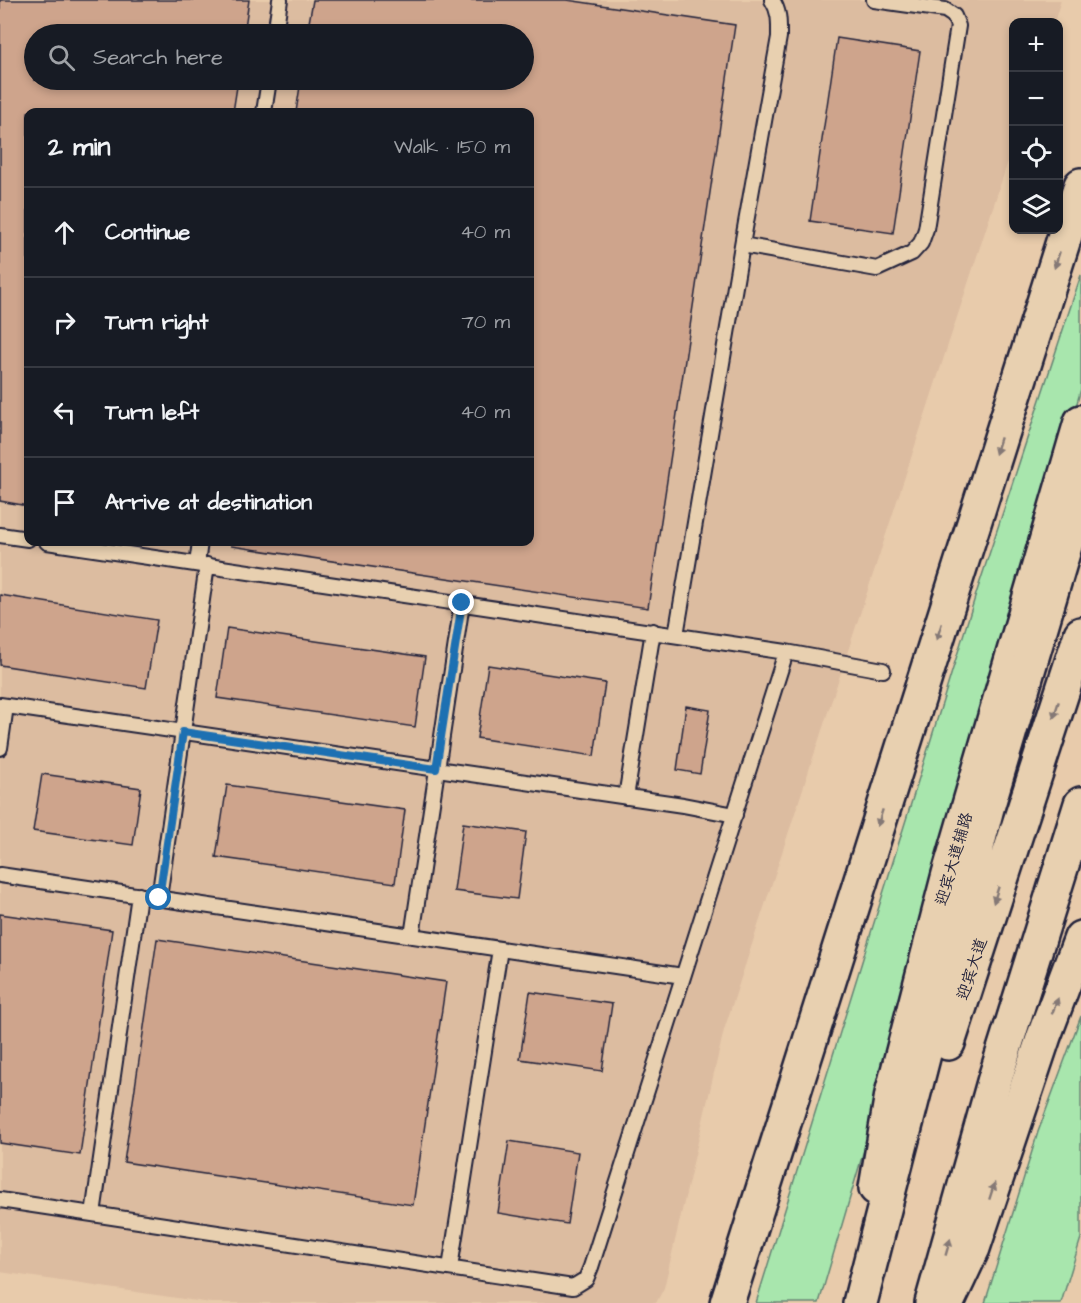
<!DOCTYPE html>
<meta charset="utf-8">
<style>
:root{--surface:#171b24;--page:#20242c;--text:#f1f3f6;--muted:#9ea1a6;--line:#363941}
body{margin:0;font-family:"Architects Daughter","LXGW WenKai TC",sans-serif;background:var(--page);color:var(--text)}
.controls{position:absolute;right:18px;top:18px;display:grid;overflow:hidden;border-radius:12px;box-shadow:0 3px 9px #0003}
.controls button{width:54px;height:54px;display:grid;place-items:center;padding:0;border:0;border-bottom:2px solid var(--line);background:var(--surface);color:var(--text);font:30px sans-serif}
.stop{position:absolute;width:18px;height:18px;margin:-14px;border:4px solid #1f6fb2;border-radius:50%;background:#fff}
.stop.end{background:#1f6fb2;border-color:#fff;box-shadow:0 2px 6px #0008}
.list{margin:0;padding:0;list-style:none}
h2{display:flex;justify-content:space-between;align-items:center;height:78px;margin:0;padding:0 24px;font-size:26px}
h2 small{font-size:20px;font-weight:400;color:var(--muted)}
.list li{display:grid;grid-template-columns:39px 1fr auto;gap:18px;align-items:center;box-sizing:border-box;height:90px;padding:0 24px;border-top:2px solid var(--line)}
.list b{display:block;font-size:22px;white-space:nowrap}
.list em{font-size:20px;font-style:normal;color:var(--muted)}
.icon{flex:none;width:33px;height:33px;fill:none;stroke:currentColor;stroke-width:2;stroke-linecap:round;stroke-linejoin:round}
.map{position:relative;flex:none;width:1081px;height:1303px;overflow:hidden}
.search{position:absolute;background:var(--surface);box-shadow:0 3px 9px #0003;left:24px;top:24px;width:510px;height:66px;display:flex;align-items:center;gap:15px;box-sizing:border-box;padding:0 21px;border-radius:33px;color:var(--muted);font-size:22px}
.panel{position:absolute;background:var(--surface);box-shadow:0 3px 9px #0003;left:24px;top:108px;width:510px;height:438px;border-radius:12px}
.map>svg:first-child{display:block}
</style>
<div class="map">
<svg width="1081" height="1303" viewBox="0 0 1081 1303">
<rect width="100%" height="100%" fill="#e8cbab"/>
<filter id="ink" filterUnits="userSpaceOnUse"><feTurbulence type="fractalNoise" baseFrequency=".0167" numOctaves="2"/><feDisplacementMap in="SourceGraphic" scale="12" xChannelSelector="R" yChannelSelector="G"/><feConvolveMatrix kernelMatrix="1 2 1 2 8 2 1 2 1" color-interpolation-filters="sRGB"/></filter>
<g filter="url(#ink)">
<path fill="#dcbca0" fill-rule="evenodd" d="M0,0H1061L1054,22H1014L1013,146L724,1030L664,1288L656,1303H211L0,1272ZM34,34H524V80H34ZM28,112H530V542H28Z"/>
<path fill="#a8e6ad" stroke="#658474" stroke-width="1.5" d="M1081,275V389L874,1116L819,1303H756L977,591Z
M1081,1016V1238L1061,1303H985L1038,1132Z"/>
<path fill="#cea48c" stroke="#22223b" stroke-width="1.5" d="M0,0H249L244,34H34V80H238L233,112H28V506L0,501Z
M313,0H567L735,25L648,608L231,546L232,542H530V112H296L301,80H524V34H307Z
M837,38L920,51L893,233L810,221Z
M0,595L157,620L146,688L0,665Z
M227,628L425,657L415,727L217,698Z
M488,665L605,683L594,756L477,738Z
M686,706L710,710L700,774L677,770Z
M42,774L141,788L133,845L33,831Z
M227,785L405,810L395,883L216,857Z
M463,823L526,832L517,899L454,891Z
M0,914L112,930L80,1155L0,1143Z
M157,939L446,982L413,1205L124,1162Z
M530,992L612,1004L602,1071L520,1059Z
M509,1141L578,1152L567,1224L498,1213Z"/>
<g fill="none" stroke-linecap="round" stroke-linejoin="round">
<defs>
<path id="lane" d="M275,34L280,0
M264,112L269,80
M742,245L877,269L912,253L921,243L926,229L958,26L954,16L945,10L874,0
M0,535L28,539
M47,542L786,652L883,670
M197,564L200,542
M676,635L742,245L779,37C779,23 780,12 772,0
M0,705L683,805L735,815
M0,748L6,706
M626,797L653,631
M0,875L683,976
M159,898L207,565
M412,936L462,603
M0,1200L573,1287L586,1279L591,1267L786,652
M93,1214L139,895
M450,1268L500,949"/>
<path id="secondary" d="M727,1303L1081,185"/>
<path id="primary" d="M876,1188L892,1094L949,874L1081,422
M947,1303L973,1248L1044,1036L1081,938"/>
<path id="highway" d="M948,1043L1081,634
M860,1303L987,808L1081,492
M932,1303L994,1082L1081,804"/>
</defs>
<use href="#lane" stroke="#22223b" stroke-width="18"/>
<use href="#secondary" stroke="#22223b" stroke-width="38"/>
<use href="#primary" stroke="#22223b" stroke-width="38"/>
<use href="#highway" stroke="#22223b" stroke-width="38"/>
<use href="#lane" stroke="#e8d0b0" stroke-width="14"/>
<use href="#secondary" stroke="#e8d0b0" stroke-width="33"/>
<use href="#primary" stroke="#e8d0b0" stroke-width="33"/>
<use href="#highway" stroke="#e8d0b0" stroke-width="33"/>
</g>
<defs><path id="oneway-solid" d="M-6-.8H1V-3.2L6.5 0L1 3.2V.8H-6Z" transform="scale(1.5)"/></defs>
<g fill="#857976">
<use href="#oneway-solid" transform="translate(1057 260) rotate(108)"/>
<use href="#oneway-solid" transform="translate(998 446) rotate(108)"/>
<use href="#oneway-solid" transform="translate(939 632) rotate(108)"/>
<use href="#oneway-solid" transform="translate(1056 710) rotate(108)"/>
<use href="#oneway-solid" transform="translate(880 818) rotate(108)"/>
<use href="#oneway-solid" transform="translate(996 895) rotate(108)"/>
<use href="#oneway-solid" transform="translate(1055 1006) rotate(-69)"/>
<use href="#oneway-solid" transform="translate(992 1191) rotate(-72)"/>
<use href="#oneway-solid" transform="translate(948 1247) rotate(-74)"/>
</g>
</g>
<g fill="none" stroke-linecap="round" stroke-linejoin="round" filter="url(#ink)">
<path stroke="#1f6fb2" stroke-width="8" d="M159,898L183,732L436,769L462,603"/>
</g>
<g text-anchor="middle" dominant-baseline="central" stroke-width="4.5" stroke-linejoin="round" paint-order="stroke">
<g font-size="16" fill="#22223b" stroke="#e8d0b0">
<text transform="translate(954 859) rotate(-74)">迎宾大道辅路</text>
<text transform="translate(972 969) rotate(-72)">迎宾大道</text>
</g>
</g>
</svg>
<div class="controls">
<button>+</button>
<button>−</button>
<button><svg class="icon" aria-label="locate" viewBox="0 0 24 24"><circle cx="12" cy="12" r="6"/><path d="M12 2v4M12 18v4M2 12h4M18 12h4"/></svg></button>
<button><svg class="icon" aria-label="layers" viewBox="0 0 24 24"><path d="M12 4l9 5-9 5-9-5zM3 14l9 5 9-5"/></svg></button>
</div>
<div class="stop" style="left:159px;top:898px"></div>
<div class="stop end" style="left:462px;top:603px"></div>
<div class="search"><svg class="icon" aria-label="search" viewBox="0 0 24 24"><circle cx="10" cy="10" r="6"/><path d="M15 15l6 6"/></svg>Search here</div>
<section class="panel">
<h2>2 min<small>Walk · 150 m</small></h2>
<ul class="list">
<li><svg class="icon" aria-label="ahead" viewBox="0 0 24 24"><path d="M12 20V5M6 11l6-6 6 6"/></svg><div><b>Continue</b></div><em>40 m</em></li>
<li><svg class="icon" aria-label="right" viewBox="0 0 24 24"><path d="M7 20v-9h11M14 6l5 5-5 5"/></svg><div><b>Turn right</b></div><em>70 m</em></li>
<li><svg class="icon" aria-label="left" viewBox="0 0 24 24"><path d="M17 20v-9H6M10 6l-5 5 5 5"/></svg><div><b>Turn left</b></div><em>40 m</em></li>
<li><svg class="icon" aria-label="arrive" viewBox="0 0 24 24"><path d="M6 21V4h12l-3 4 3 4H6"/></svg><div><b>Arrive at destination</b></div></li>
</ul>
</section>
</div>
